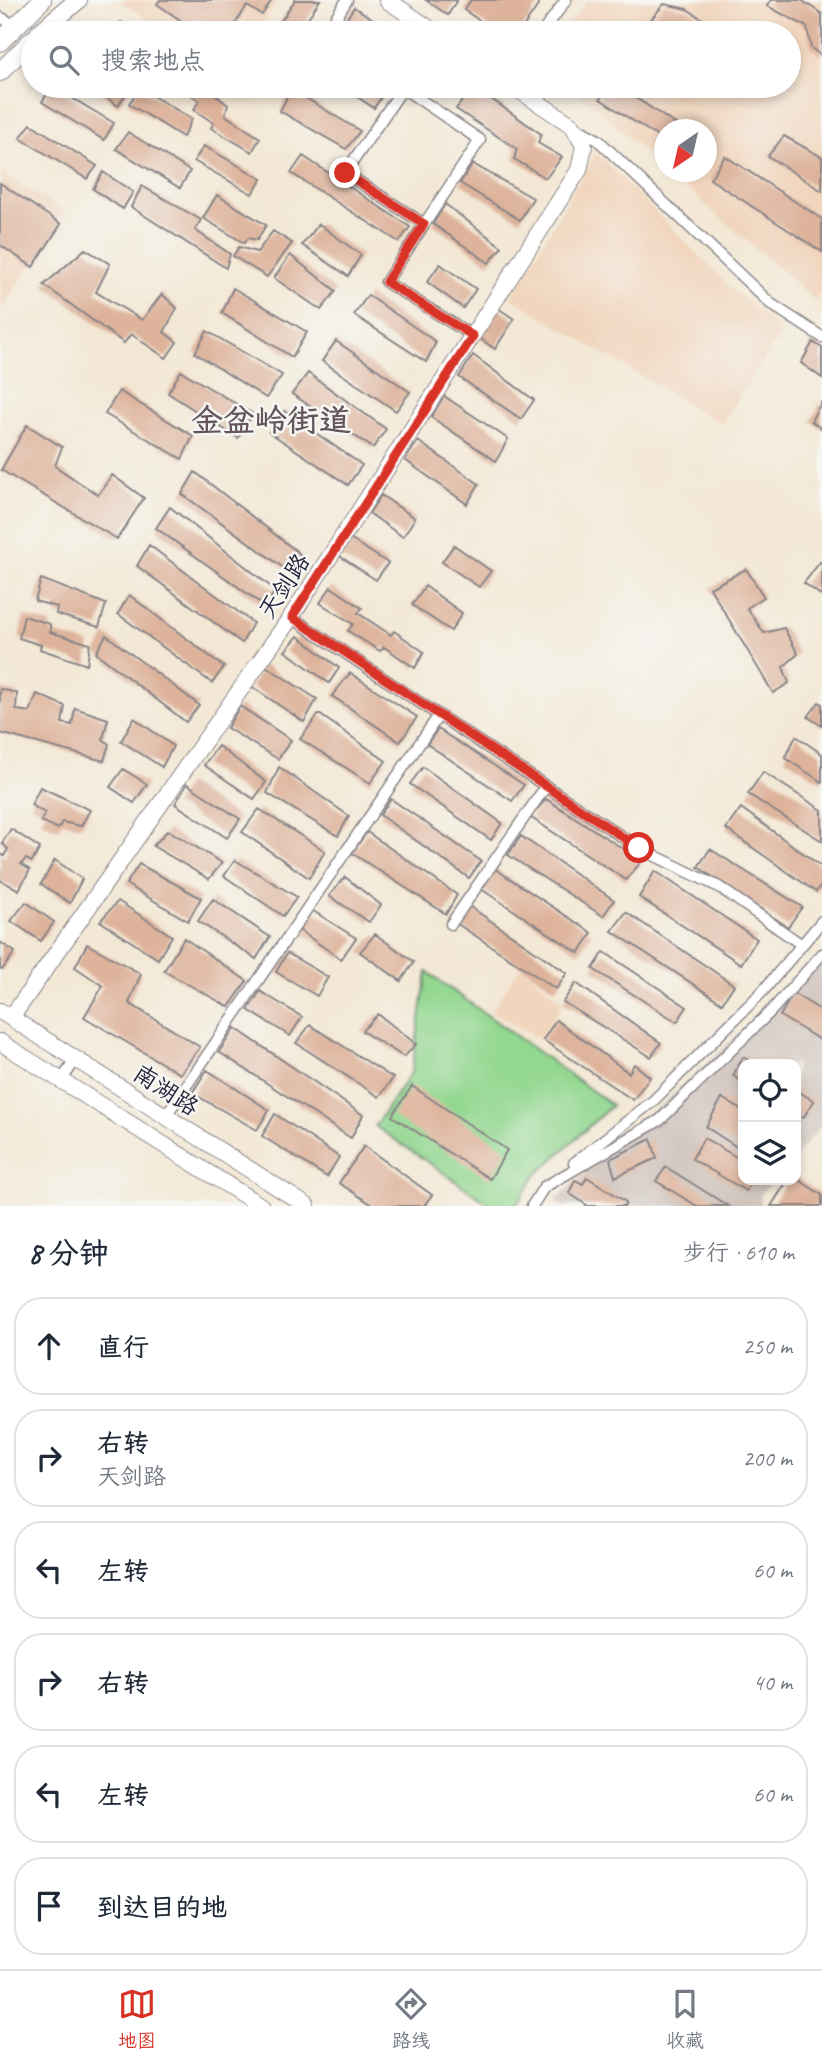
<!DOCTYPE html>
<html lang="zh">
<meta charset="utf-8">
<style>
:root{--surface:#fff;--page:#f6f6f7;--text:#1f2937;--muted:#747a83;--line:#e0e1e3;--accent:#d93025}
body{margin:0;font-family:Caveat,"LXGW WenKai TC",sans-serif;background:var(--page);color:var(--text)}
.controls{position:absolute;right:21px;bottom:21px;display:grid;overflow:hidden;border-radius:14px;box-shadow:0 4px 10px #0003}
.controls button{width:63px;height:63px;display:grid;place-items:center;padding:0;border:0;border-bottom:2px solid var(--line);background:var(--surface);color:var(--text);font:35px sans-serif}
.compass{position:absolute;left:654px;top:119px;width:63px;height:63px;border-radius:50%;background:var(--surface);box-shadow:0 4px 10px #0003;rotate:214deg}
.stop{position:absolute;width:21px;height:21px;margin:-16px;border:5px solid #d93025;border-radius:50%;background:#fff}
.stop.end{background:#d93025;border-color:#fff;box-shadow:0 2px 7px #0008}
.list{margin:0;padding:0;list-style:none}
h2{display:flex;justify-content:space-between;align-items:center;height:91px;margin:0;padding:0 28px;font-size:30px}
h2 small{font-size:23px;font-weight:400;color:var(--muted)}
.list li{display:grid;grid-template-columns:46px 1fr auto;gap:21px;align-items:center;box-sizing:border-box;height:98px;margin:0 14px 14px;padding:0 14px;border:2px solid var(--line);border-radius:28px}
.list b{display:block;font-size:26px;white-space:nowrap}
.list p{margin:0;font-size:23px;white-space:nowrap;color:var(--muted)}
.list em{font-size:23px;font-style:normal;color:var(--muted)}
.icon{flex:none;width:38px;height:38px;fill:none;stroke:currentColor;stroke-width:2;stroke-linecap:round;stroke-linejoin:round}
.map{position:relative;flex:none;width:822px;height:1206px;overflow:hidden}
.search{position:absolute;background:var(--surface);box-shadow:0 4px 10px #0003;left:21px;right:21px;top:21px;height:77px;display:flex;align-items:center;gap:18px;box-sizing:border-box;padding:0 24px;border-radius:38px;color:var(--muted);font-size:26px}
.sheet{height:763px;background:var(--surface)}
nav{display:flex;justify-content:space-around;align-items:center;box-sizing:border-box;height:98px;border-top:2px solid var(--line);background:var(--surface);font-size:19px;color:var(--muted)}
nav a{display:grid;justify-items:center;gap:4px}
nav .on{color:var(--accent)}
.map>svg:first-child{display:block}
</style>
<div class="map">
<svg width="822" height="1206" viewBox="0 0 822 1206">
<rect width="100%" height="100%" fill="#f6f6f2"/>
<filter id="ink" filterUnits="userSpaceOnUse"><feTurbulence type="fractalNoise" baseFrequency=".0143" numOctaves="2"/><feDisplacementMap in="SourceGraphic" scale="14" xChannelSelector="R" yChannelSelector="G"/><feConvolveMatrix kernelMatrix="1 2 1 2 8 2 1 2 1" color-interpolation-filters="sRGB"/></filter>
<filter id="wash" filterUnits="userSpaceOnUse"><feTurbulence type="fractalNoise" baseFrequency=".00686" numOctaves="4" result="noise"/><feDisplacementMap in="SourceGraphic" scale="28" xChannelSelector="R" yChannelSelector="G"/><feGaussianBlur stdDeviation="1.57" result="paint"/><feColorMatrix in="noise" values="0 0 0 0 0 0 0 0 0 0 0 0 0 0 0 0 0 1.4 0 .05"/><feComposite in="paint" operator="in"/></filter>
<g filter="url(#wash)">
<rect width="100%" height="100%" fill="#f3e8d5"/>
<path fill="#f1d5bd" d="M119,0H278L256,33H168Z
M588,0H822V288L815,300L668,172H706V130H664V168L570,86H789V33H561Z
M596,152L730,287L783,331L721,424L511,298Z
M0,171L63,211L0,312Z
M521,966L563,1002L543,1040L491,1011Z"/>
<path fill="#cec1ba" d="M822,959V1125L796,1155V1064H743V1180H774L761,1194L760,1206H561L555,1200Z"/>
<path fill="#93d790" stroke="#5a7c66" stroke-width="2" d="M427,972L612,1105L535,1176L516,1206H492L375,1126L412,1071Z"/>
<g id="blocks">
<path fill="#deb39b" d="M160,0H272L262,15L247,6L229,33H199L157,4Z
M295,0H320L298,33H273Z
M426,0H457L448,15Z
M471,0H534L539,4L519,33H498L464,10Z
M771,0H801L822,14V56L811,48L807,27L767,6Z
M664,4L687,9L723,33H662L647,24Z
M354,7L395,33H353L342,26Z
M121,22L140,33H110Z
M52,86L114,123L104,140L42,102Z
M91,86H131L118,106Z
M177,86H205L228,105L225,115L260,138L252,152L211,128L214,123L194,110L199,100Z
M341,86H374L384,93L374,108Z
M473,86L541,134L538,143L562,157L546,178L514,159L517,149L456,109Z
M608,86H618L678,126L675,130H664V141L600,99Z
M139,88L192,119L183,137L129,104Z
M291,89L360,131L346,149L280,111Z
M31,124L97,166L87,179L20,138Z
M128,132L190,171L180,188L116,149Z
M784,136L822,157V191L768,156Z
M204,146L262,179L252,194L194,161Z
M303,156L410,227L399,242L291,173Z
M725,156L822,219V252L710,179Z
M473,164L533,198L520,220L460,183Z
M103,172L133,192L123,209L93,189Z
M0,183L61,224L33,267L0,245Z
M142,186L201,220L195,230L230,254L226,268L131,207Z
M217,195L266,225L257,240L248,238L244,243L203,218Z
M445,204L502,247L489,263L433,224Z
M319,224L361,255L348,276L302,245Z
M273,231L292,243L267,277L233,256L239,247L257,252Z
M85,249L110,264L96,292L142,320L162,294L177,308L164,332L177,342L166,358L131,334L124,343L44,285Z
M290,255L336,291L321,310L274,278Z
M440,264L476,289L463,308L427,282Z
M233,288L307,332L292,357L222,313Z
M368,295L436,342L426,362L354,315Z
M498,308L514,319L495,349L478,337Z
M207,331L282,375L266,398L195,353Z
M336,341L410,392L396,411L322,361Z
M813,342L822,348V378L801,363Z
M473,355L534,400L521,419L459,377Z
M181,371L253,414L238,438L168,393Z
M308,373L386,429L373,448L292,394Z
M119,391L193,436L182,459L105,414Z
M444,396L508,439L496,461L431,417Z
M822,401V429L811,421Z
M284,411L362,465L348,485L269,432Z
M27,425L62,447L55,466L98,495L112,475L144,498L117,539L1,470Z
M418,441L479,484L467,504L405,460Z
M195,472L300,554L288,571L182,494Z
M381,495L415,518L403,537L369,513Z
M170,507L275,590L266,607L156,528Z
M347,537L388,563L376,580L338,555Z
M149,545L253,623L242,643L137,566Z
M454,545L491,571L479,587L442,562Z
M820,562L822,563V596L804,583Z
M746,569L764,597L747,608L764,633L784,628L798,654L783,667L789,683L773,693L710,588Z
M41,579L106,604L99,627L56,614L57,607L35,601Z
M425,586L462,613L451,631L412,605Z
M331,587L362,608L358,613L391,635L394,631L424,652L415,668L384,647L380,651L348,631L353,624L320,603Z
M129,595L224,667L212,683L118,614Z
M24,616L50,624V632L90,644L87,665L40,649L41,645L19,638Z
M106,635L199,705L186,722L96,653Z
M298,636L339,668L329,683L285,651Z
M264,665L317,699L304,722L251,686Z
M350,673L417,717L400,742L332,696Z
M0,689L17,693L16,710L30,712L37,694L65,706L62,723L72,725L75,708L108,719L103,739L109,744L104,761L0,733Z
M819,702L822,704V726L808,717Z
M240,706L291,740L278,759L227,728Z
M319,714L386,761L370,783L300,739Z
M134,718L173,746L162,767L121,741Z
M438,729L524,785L512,801L427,744Z
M796,736L822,754V782L785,758Z
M218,746L266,782L254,799L204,765Z
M279,767L349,816L338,836L267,793Z
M423,767L502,823L491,840L410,784Z
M123,769L147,784L134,803L110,787Z
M763,772L822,810V841L748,794Z
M187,784L240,819L227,838L175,804Z
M40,787L90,810L81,826L62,822L58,829L41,821L45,813L31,805Z
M391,799L481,861L469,878L380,815Z
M546,799L642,861L626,880L530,817Z
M741,808L822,867V884L816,892L726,829Z
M259,809L325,851L309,878L242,832Z
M11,829L40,848L32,862L26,859L21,864L30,870L19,890L0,880V854L4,856L8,849L2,843Z
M168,830L222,863L209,879L153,846Z
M367,832L457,895L446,914L352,853Z
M521,836L614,900L603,916L508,855Z
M710,849L802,907L788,927L698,867Z
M55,860L82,879L70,903L41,884Z
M235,860L297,897L283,916L224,876Z
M139,864L201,898L188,921L126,884Z
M494,868L592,933L579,953L481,889Z
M655,871L757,939L741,964L639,897Z
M345,877L381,905L369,922L329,896Z
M213,899L270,937L256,959L198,921Z
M118,901L172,936L158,959L100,921Z
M26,902L54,922L41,941L11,921Z
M469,906L567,973L556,989L456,923Z
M310,909L356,938L341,959L299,930Z
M626,912L734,985L722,1003L612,931Z
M375,934L414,962L401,981L360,952Z
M184,938L247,981L229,1007L164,971Z
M0,942L15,952L2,970L0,969Z
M87,944L141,974L129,1003L200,1047L180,1074L84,1017L103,986L75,967Z
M604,952L687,1007L677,1022L593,969Z
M287,953L328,977L317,996L276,972Z
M576,983L661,1043L651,1057L563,1002Z
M260,991L302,1017L290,1036L248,1010Z
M793,993L822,1011V1041L780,1016Z
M378,1014L416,1044L404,1057L362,1031Z
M556,1020L629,1073L634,1064L650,1077L633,1100L543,1040Z
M310,1025L393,1078L379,1097L296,1043Z
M235,1028L363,1115L351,1138L219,1052Z
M743,1057L755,1064H743V1082L733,1076Z
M207,1070L269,1110L257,1130L192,1093Z
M412,1086L507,1150L490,1179L392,1116Z
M796,1090L814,1101L803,1118L796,1114Z
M722,1098L743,1111V1151L706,1127Z
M275,1114L339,1157L327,1177L262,1136Z
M704,1138L743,1161V1180H753L746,1191L692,1159Z
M651,1139L657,1158L615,1177L610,1159Z
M364,1146L432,1195L425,1204L428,1206H374L339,1183Z
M666,1167L728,1206H697L656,1181Z
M587,1177L626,1202L625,1206H588L569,1193L575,1180L583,1184Z
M796,1178L822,1195V1206H771L788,1180Z"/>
</g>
</g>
<g filter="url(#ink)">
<use href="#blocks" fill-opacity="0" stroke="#8a8588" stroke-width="2"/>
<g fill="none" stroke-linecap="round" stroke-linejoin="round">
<defs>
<path id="street" d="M0,17L16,26
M326,33L347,0
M542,33L566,0
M400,86L480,140L386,282L473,336
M403,88L345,173L424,224
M575,127L598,140L771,304L822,337
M291,617L639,848L719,887L802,945
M451,924L546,786
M61,1081L76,1059
M165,1117L439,715
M574,1163L653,1101L763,991L822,921
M532,1206L544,1187L660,1120L772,1010L822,954"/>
<path id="secondary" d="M387,0L436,33
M0,1011L307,1206
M11,1018L291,617L579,170L584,146L573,126L513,86
M0,1042L261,1206"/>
<path id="primary" d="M39,33L78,0
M0,42L42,0
M0,72L33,39"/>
</defs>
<use href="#street" stroke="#8a8588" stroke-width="13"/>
<use href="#secondary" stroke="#8a8588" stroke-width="18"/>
<use href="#primary" stroke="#8a8588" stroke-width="20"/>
<use href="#street" stroke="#fff" stroke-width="10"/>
<use href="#secondary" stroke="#fff" stroke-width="16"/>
<use href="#primary" stroke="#fff" stroke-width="18"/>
</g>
</g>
<g fill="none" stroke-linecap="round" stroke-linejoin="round" filter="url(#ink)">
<path stroke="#d93025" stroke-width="9" d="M345,173L424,224L386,282L473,336L292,617L639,848"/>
</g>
<g text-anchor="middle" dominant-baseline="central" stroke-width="5" stroke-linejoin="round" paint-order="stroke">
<g font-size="24" fill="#22223b" stroke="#f6f6f2">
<text transform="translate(284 586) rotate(-57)">天剑路</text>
<text transform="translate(166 1090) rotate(33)">南湖路</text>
</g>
<g font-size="32" font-weight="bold" fill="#64555d" stroke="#f6f6f2">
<text x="271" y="420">金盆岭街道</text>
</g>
</g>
</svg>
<div class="controls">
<button><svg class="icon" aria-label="locate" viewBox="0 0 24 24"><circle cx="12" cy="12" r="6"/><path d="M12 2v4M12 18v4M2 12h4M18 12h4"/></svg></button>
<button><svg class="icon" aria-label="layers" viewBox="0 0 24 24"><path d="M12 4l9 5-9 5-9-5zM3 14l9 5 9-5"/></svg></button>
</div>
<svg class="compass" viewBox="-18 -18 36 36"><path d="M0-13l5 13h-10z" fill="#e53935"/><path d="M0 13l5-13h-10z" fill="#747a83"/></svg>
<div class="stop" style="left:639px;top:848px"></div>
<div class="stop end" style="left:345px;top:173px"></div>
<div class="search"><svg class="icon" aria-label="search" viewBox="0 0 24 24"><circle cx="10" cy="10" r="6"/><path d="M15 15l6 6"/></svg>搜索地点</div>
</div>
<section class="sheet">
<h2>8 分钟<small>步行 · 610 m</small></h2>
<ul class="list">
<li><svg class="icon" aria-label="ahead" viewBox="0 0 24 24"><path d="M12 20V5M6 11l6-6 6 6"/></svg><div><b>直行</b></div><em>250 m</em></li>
<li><svg class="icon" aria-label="right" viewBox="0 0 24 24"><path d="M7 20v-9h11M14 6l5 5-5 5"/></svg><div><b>右转</b><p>天剑路</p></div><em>200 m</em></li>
<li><svg class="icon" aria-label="left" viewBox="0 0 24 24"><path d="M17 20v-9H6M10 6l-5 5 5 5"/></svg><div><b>左转</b></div><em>60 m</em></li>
<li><svg class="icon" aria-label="right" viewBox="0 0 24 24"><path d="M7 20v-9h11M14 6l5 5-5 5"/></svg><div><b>右转</b></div><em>40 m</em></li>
<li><svg class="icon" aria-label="left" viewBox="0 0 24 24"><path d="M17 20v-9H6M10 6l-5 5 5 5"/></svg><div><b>左转</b></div><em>60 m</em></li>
<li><svg class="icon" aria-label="arrive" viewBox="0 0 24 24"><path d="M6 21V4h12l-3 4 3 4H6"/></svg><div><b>到达目的地</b></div></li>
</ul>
</section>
<nav>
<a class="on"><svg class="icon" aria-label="map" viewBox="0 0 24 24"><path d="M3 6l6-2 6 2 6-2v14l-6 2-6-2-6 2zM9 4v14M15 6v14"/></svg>地图</a>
<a><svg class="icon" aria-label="directions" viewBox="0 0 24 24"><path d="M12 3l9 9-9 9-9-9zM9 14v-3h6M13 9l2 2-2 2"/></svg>路线</a>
<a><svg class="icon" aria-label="saved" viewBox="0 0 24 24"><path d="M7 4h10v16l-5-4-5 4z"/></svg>收藏</a>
</nav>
